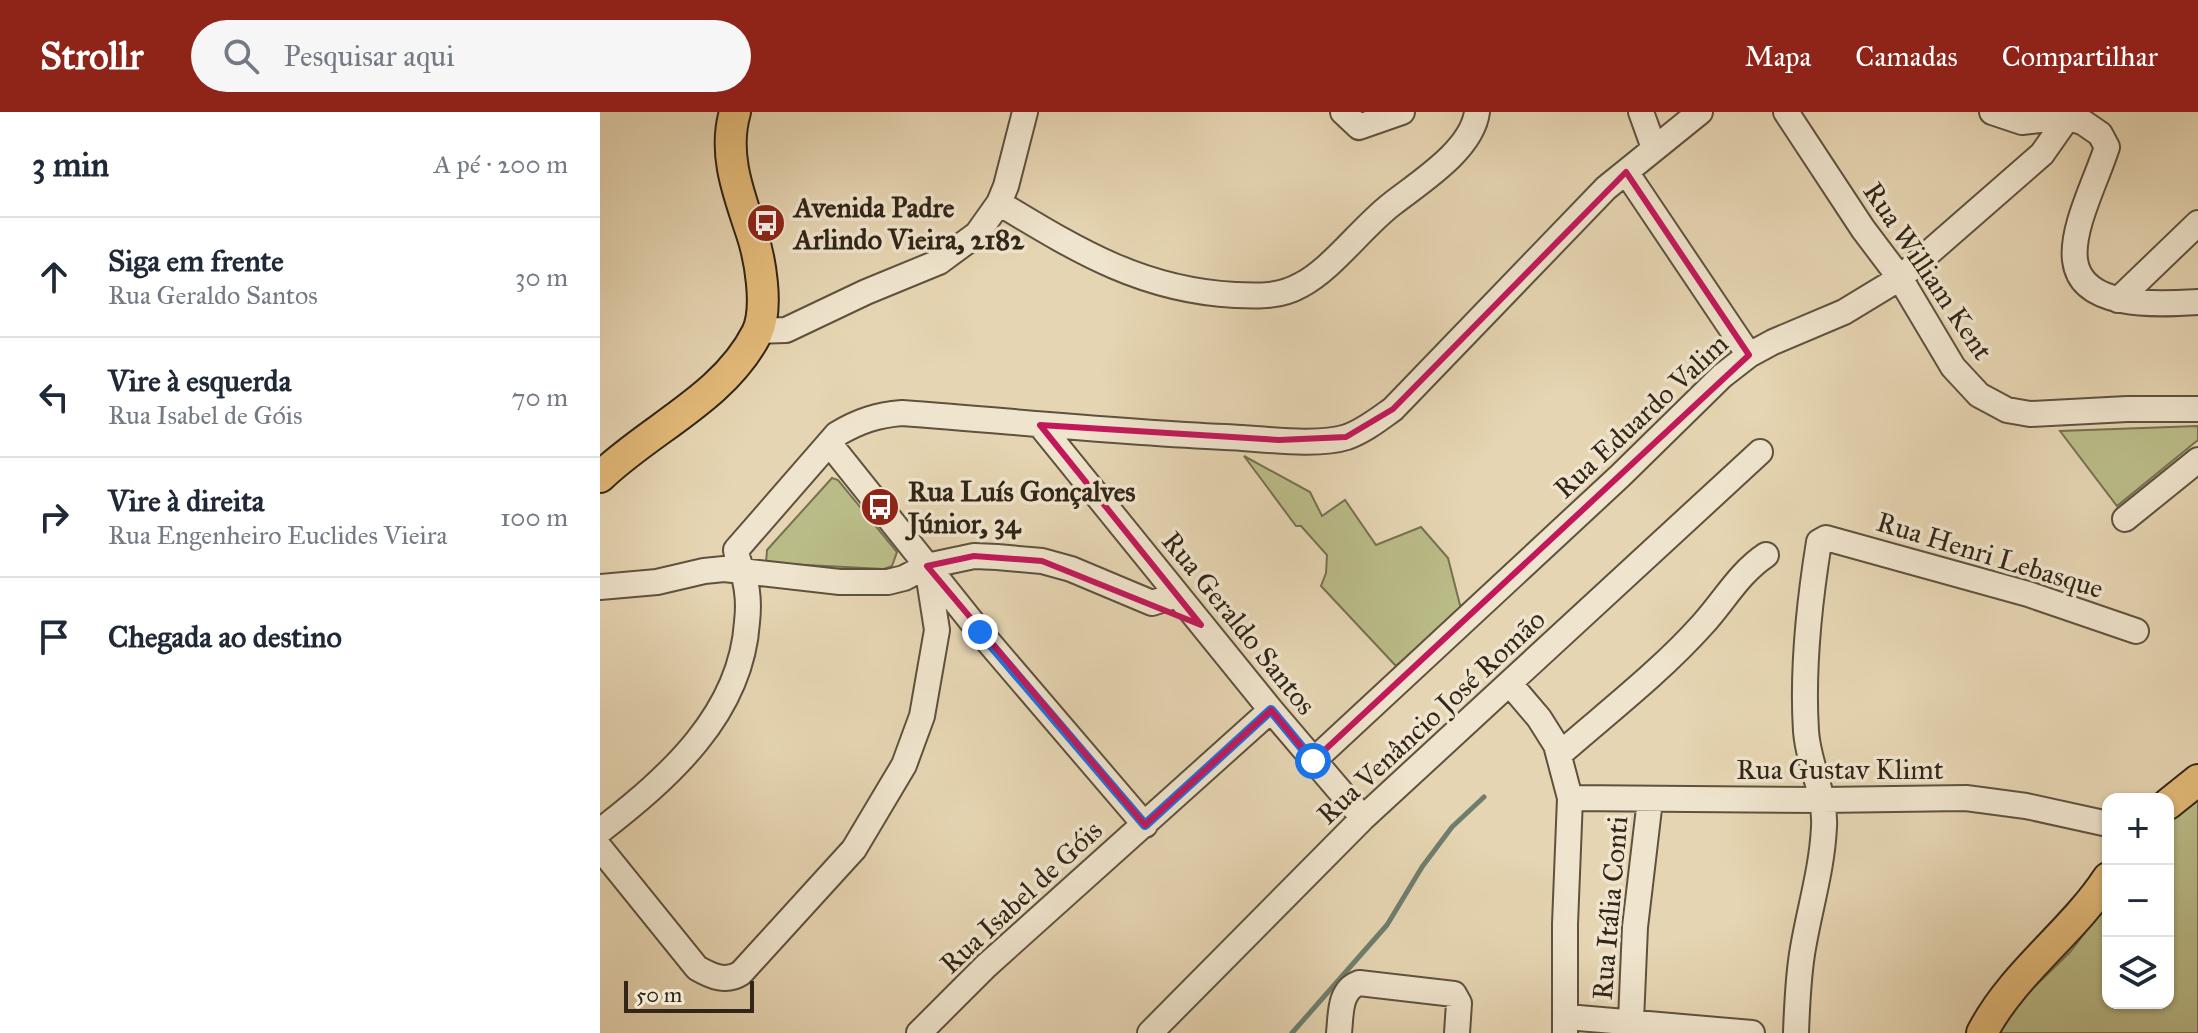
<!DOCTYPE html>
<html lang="pt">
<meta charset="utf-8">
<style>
:root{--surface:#fff;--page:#f6f6f7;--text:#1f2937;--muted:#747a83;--line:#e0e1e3;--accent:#8f2418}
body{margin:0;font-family:"IM FELL Great Primer",serif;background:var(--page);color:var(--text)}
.controls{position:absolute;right:24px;bottom:24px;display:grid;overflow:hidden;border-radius:16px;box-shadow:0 2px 6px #0004}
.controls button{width:72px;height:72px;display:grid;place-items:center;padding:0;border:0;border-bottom:2px solid var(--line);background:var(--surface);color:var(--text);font:40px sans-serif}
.scale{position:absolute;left:24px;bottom:20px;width:130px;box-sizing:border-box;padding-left:8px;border:4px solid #312618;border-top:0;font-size:22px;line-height:28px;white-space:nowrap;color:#312618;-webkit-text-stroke:6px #efe4cd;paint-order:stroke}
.stop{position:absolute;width:24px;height:24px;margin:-18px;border:6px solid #1a73e8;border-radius:50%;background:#fff}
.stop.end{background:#1a73e8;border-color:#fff;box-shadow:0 2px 8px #0008}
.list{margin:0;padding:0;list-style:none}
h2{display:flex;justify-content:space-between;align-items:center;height:104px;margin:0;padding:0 32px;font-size:34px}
h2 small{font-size:26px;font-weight:400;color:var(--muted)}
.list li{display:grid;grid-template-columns:52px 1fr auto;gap:24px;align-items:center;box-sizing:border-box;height:120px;padding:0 32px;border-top:2px solid var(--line)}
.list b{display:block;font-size:30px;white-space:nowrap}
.list p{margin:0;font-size:26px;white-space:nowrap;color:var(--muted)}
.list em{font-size:26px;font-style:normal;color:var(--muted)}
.icon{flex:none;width:44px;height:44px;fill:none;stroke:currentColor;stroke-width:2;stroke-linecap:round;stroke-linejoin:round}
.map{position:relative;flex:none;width:1598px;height:921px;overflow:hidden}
header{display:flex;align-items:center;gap:48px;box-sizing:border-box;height:112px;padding:0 40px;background:var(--accent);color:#fff}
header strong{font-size:38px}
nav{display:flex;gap:44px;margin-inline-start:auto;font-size:28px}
.search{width:560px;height:72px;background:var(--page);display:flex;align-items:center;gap:20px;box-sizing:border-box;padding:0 28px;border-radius:44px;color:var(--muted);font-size:30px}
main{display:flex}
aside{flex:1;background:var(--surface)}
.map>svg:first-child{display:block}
</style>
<header>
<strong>Strollr</strong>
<div class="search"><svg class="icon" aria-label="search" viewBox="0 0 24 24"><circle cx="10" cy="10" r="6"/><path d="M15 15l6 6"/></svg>Pesquisar aqui</div>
<nav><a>Mapa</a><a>Camadas</a><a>Compartilhar</a></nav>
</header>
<main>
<aside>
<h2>3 min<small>A pé · 200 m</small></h2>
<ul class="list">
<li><svg class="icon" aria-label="ahead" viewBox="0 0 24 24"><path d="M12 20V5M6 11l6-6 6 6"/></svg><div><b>Siga em frente</b><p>Rua Geraldo Santos</p></div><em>30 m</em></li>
<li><svg class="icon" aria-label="left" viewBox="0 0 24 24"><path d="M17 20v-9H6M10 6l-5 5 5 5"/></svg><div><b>Vire à esquerda</b><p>Rua Isabel de Góis</p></div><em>70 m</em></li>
<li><svg class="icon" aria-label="right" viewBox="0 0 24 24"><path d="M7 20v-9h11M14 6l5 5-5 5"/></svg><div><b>Vire à direita</b><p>Rua Engenheiro Euclides Vieira</p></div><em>100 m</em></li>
<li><svg class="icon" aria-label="arrive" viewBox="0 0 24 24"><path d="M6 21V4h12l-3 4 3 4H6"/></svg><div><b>Chegada ao destino</b></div></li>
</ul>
</aside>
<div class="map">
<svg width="1598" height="921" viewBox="0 0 1598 921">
<rect width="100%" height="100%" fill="#e6d5b2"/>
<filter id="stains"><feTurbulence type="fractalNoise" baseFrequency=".0025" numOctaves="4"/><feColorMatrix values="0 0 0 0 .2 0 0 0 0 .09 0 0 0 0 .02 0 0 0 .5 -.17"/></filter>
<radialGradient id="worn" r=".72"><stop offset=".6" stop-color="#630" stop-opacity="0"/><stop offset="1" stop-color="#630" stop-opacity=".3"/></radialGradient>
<path fill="#babc88" stroke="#767150" stroke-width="2" d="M1598,314V328L1517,394L1460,319Z
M644,344L710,380L722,404L745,388L776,433L821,415L848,446L861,497L796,554L721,474L726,461L727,443L701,414H696Z
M232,366L238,368L297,440L292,454L284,457L166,451L167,438Z
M1598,680V921H1395L1401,908L1470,840L1508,791V891H1568V709Z"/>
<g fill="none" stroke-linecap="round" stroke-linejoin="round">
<path stroke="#6e7e6e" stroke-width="5" d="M692,921L787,813L822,755L852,715L884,685"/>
<defs>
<path id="minor" d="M743,0L759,15L802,0
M1041,0L1054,36
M1186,0L1263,117L1300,166L1353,255L1379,283L1407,298L1430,302L1527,297H1598
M1392,0L1422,10L1468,5L1484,11L1500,22L1507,35C1497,67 1471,116 1475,148C1481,199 1563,192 1598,190
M1026,60L1149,243
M399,91C477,138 541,178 635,183C659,184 680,185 701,173C732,157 762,115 792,92C820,70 872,38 877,0
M1518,188L1598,111
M158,219L186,218L266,180L339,150L377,122L399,91L406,74L425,0
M440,313L671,598L763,706
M229,331L380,520L545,713
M1525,407L1598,348
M0,475L57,470L104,459L124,457L240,470H288L304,466L327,454L374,444L397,445L442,449L471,457L552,491L577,483
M910,572L939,606L956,633L970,686L965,812V921
M960,642C1008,600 1060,560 1103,512C1124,489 1139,461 1166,443
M713,649L1020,364L1122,264L1149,243L1173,230L1244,200L1300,166L1442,42L1468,5
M970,686L1222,688L1366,686L1426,694L1508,712
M0,719C68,666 141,603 147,510C149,493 148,477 143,461C140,453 137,447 136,438L237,322C259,309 277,303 302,301C410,309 517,320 625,325C658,326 716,335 747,325C764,319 779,307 793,297L1006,76L1100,0
M0,736L97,856C111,864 126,871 141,861L254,737L304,653L322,604L337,518L327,454
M967,905L1152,921
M1031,909L1035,815L1050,688
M319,921L386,854L671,598
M550,921L763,706L1160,340
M739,921C741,903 739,878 759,871L854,882L859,891L857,921
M1196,921C1197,892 1198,864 1203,836C1210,795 1222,757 1224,715C1226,682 1208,652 1206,619C1202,557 1209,492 1219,430L1226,426L1428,482L1536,519"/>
<path id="major" d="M0,365C51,316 124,286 157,221C169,196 160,145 151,119C138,80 123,41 135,0
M1568,692L1598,668
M1382,921C1413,861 1471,822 1508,766"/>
</defs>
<use href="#minor" stroke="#5e523e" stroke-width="28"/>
<use href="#major" stroke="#312618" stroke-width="34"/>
<use href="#minor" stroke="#efe4cd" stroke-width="24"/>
<use href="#major" stroke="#e3ba79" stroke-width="30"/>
</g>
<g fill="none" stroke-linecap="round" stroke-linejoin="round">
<path stroke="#1a73e8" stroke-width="10" d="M380,520L545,713L671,598L713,649"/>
</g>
<path fill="none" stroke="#c2185b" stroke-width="6" stroke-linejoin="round" d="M1026,60L1149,243L713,649L671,598L545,713L327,454L374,444L442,449L601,513L440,313L679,328L746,325L793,297Z"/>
<defs>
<symbol id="bus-disc" viewBox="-11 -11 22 22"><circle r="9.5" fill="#8f2418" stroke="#efe4cd"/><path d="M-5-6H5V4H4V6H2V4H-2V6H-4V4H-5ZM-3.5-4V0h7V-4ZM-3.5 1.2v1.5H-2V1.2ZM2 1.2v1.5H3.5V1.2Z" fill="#fff"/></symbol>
</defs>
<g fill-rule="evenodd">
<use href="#bus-disc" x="144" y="89" width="44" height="44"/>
<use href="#bus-disc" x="258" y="373" width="44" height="44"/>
</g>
<g text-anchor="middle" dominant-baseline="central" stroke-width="7" stroke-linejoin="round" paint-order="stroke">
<g font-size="28" font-weight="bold" fill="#312618" stroke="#efe4cd" text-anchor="start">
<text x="194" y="95">Avenida Padre<tspan x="194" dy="32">Arlindo Vieira, 2182</tspan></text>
<text x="308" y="379">Rua Luís Gonçalves<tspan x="308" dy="32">Júnior, 34</tspan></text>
</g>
<g font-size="28" fill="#312618" stroke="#efe4cd">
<text transform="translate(1328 159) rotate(56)">Rua William Kent</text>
<text transform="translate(1041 304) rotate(-43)">Rua Eduardo Valim</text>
<text transform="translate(1390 443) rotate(17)">Rua Henri Lebasque</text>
<text transform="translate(639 511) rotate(51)">Rua Geraldo Santos</text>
<text transform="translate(831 605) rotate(-43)">Rua Venâncio José Romão</text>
<text x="1240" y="657">Rua Gustav Klimt</text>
<text transform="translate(421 785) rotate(-43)">Rua Isabel de Góis</text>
<text transform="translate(1010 796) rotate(-85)">Rua Itália Conti</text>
</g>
</g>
<rect width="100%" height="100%" filter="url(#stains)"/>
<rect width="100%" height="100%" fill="url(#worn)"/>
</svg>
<div class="controls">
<button>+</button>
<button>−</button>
<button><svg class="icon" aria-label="layers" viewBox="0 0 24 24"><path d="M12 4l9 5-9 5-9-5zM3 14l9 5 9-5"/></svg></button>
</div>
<div class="scale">50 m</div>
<div class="stop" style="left:713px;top:649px"></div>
<div class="stop end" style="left:380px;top:520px"></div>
</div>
</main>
